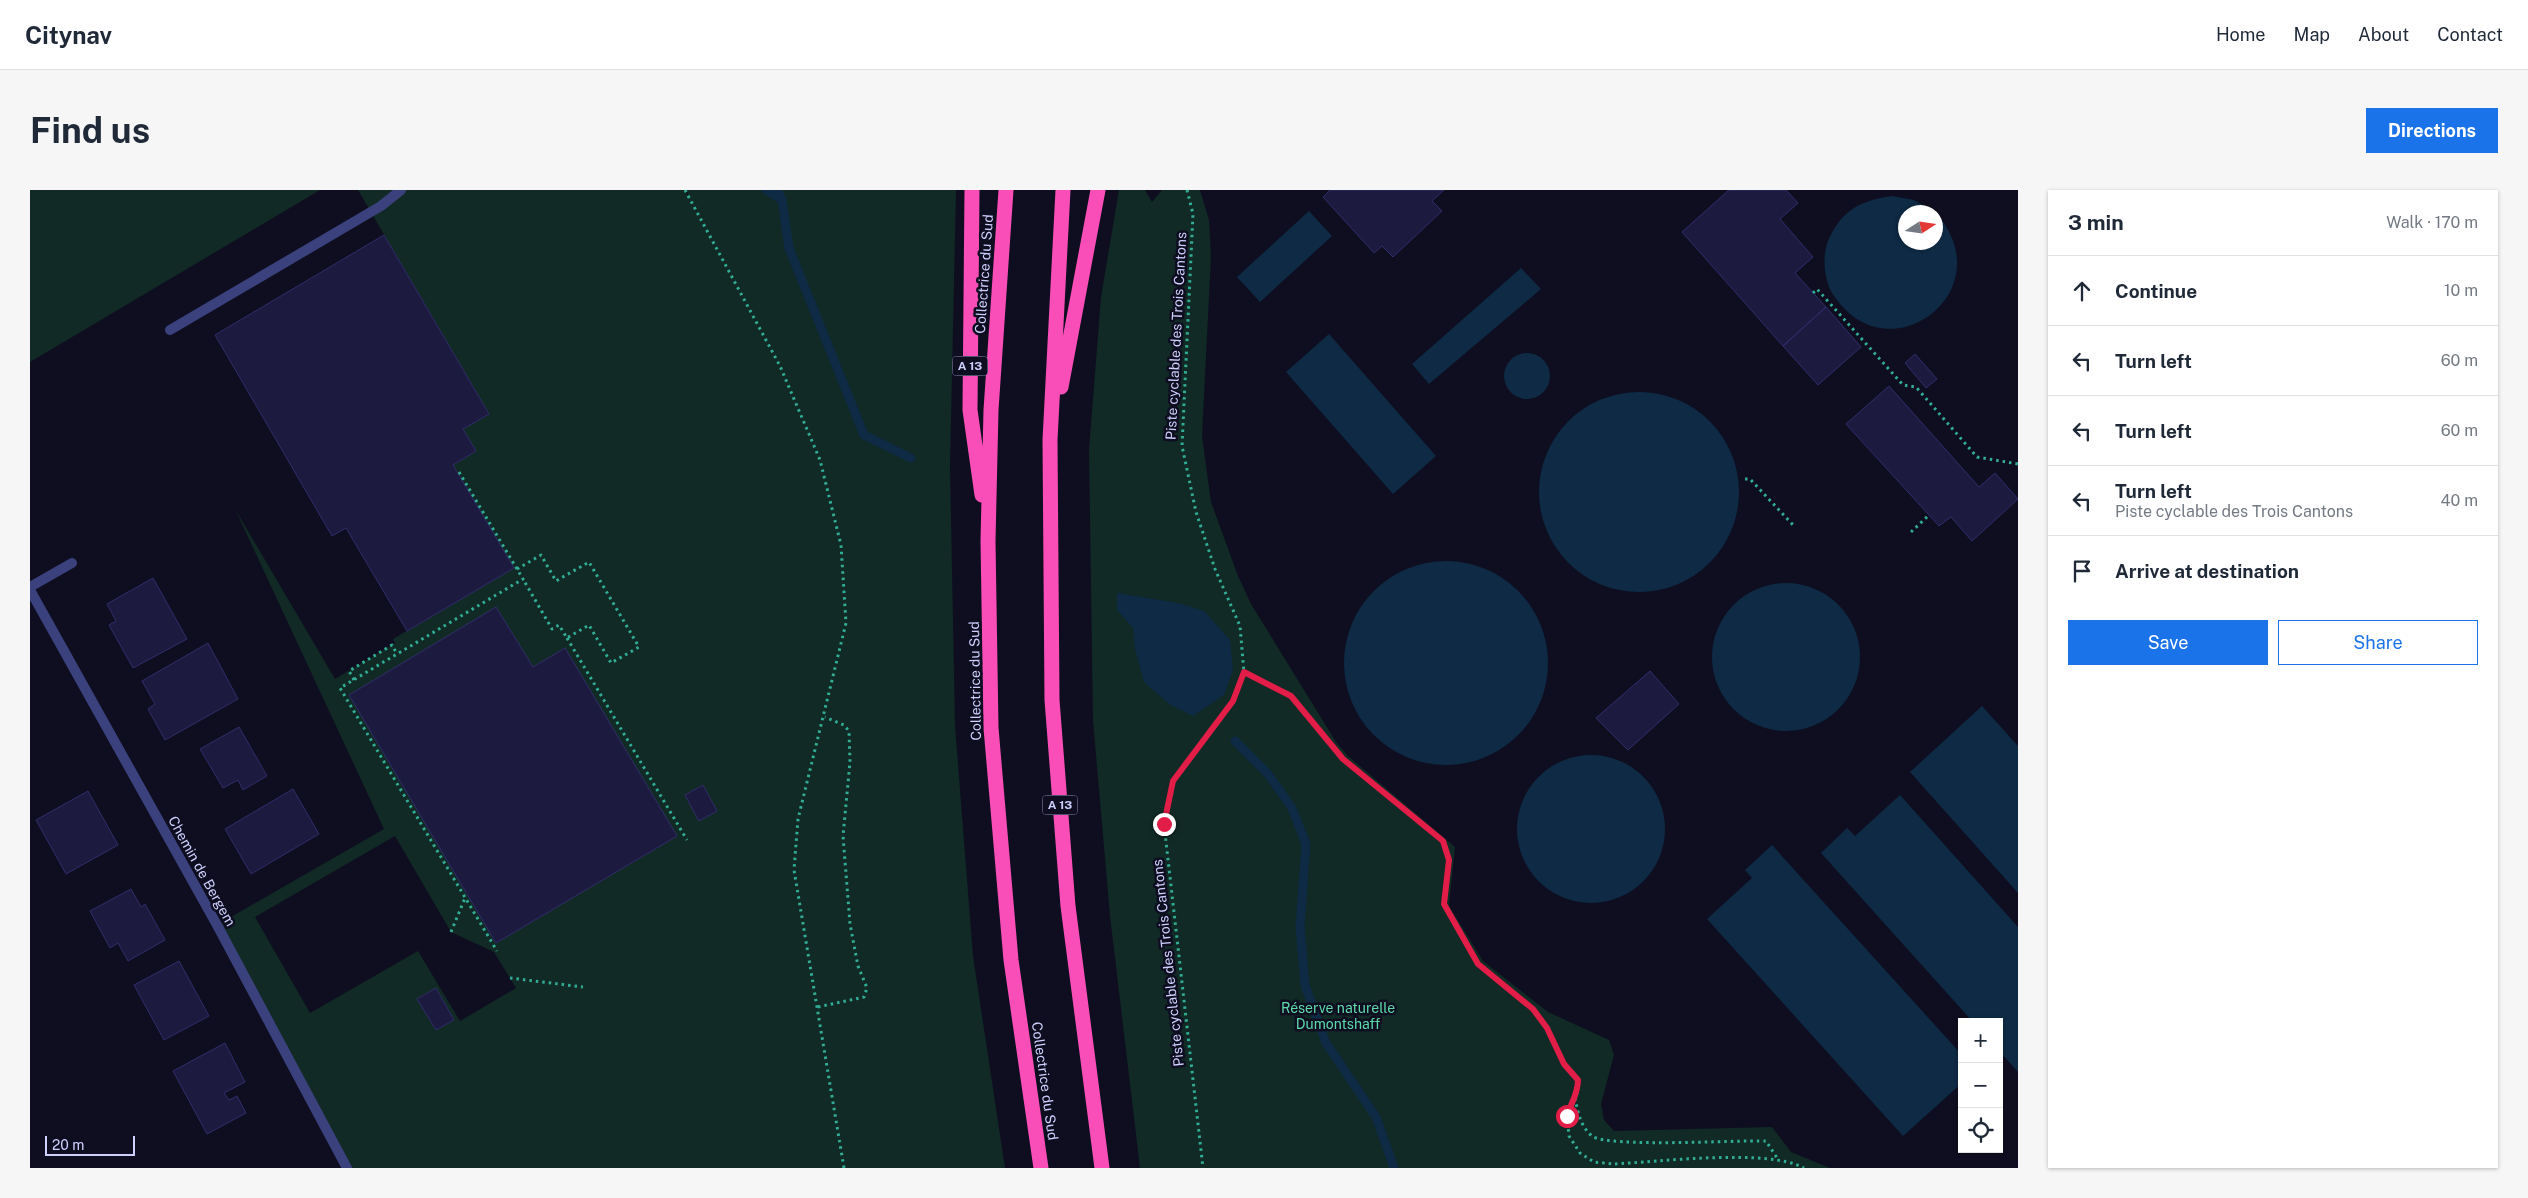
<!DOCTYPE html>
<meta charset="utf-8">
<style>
:root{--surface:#fff;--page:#f6f6f7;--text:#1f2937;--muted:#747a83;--line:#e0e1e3;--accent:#1a73e8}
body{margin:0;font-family:"Public Sans",sans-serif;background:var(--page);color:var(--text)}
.controls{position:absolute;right:15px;bottom:15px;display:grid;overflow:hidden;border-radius:0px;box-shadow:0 1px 4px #0004}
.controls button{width:45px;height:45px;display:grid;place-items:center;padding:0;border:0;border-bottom:1px solid var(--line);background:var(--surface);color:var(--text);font:25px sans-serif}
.compass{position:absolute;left:1868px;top:15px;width:45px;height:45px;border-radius:50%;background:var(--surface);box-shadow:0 1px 4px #0004;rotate:78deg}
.scale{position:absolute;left:15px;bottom:12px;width:90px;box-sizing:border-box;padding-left:5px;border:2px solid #cecffd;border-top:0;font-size:14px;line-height:18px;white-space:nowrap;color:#cecffd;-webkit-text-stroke:4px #0e0e20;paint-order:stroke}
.stop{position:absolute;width:15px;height:15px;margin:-11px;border:4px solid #e11d48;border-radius:50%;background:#fff}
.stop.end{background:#e11d48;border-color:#fff;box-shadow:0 1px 5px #0008}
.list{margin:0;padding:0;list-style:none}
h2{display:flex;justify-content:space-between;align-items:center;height:65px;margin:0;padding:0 20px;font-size:21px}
h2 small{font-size:16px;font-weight:400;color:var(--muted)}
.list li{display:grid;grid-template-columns:32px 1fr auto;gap:15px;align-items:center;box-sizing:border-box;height:70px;padding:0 20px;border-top:1px solid var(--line)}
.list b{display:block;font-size:19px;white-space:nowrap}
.list p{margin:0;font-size:16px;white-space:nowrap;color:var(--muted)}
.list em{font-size:16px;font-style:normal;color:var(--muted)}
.actions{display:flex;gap:10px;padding:15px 20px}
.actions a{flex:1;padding:11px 0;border:1px solid var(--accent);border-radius:0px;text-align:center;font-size:18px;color:var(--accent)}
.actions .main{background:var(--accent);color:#fff}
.icon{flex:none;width:28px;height:28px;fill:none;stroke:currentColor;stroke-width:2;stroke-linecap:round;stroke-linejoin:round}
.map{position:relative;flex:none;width:1988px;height:978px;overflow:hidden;border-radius:0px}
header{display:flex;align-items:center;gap:30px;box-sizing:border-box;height:70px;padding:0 25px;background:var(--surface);border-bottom:1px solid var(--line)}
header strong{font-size:24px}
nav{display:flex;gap:28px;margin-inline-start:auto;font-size:18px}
.intro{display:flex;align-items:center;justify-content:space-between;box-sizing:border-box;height:120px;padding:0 30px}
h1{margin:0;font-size:35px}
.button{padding:12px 22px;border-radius:0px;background:var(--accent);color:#fff;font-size:18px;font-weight:700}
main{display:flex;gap:30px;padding:0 30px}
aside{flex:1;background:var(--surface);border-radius:0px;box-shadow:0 1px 4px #0004}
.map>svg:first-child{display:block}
</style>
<header>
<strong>Citynav</strong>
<nav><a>Home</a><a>Map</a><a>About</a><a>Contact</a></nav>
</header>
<div class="intro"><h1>Find us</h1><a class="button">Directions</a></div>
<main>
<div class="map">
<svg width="1988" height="978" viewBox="0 0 1988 978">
<rect width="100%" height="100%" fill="#0e0e20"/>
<path fill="#112a25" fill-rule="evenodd" d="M0,0H290L0,172Z
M328,0H654L658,6L657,0H926L920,276L925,536L943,766L975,978H317L187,735L354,639L205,319L305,489L365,453L363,449L483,378L423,275L446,261L433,239L459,224ZM365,646L421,742L464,762L486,798L430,831L388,761L280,823L225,727Z
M1089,0H1115L1122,12L1132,0H1170L1179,30L1181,66L1172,246L1181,312L1208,386L1221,414L1306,552L1318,566L1425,657L1419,716L1453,771L1518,822L1579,850L1584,865L1571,914L1574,930L1584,941L1742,937L1761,962L1800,978H1110L1080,726L1063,530L1059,260L1071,107Z"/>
<path fill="#0e2a44" d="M1862,6L1884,10L1905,22H1876V52H1906V23C1975,101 1857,190 1802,103C1794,89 1792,66 1798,51C1812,20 1829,11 1862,6Z
M1279,21L1302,46L1230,112L1207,87Z
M1491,78L1511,99L1399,194L1382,174Z
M1299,144L1406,266L1363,304L1256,182Z
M1474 186a23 23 0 1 1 46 0a23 23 0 1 1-46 0Z
M1509 302a100 100 0 1 1 200 0a100 100 0 1 1-200 0Z
M1314 473a102 102 0 1 1 204 0a102 102 0 1 1-204 0Z
M1682 467a74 74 0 1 1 148 0a74 74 0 1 1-148 0Z
M1087,403L1148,413L1174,421L1200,450L1203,480L1194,505L1163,526L1139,514L1114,492L1105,459L1103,438L1087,420Z
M1952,516L1988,556V703L1880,582Z
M1487 639a74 74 0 1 1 148 0a74 74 0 1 1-148 0Z
M1870,605L1988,737V882L1969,861V832H1943L1791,663L1817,638L1825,646Z
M1742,655L1932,865V893L1873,946L1677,729L1722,688L1715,680Z"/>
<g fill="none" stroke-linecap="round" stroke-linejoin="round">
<path stroke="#0e2a44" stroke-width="9" d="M736,0L751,9
M747,0L752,10L759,58L834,245L881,268
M1205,551L1238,584L1262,618L1276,654L1270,737L1275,795L1296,853L1346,927L1364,978"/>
</g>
<path fill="#1d1a40" stroke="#312d6b" d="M1300,0H1414L1402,11L1412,21L1363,67L1352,56L1344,63L1293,7Z
M1699,0H1756L1768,13L1750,29L1783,67L1765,83L1796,117L1753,156L1652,42Z
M354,45L459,224L433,239L446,261L423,275L484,378L377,441L316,338L302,346L185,145Z
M1796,117L1831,157L1788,195L1753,156Z
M1885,164L1907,189L1896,198L1875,173Z
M1859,196L1949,297L1965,283L1988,309L1942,351L1921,327L1909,336L1816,234Z
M123,388L157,449L103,478L79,435L86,431L77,414Z
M466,417L503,477L535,458L647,646L466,753L319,505Z
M178,453L208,509L135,550L118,519L125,514L112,491Z
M1620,481L1649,514L1598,560L1566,528Z
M209,537L237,586L213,600L208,590L193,598L170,559Z
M673,595L687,621L669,631L655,605Z
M263,599L289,644L221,684L195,639Z
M58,601L88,655L36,684L6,630Z
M101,699L111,717L115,714L135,750L98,771L88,753L80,758L60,721Z
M149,771L179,826L134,850L104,795Z
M406,798L424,830L406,840L387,809Z
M195,853L215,892L194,903L199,910L207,906L216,923L177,944L143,881Z"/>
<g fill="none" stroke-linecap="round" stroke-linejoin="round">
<path stroke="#32ad95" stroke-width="3" stroke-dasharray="2.5 4" stroke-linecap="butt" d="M655,0L750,176L790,270L811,355L816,433L768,629L764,680L814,978
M1157,0L1163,24L1152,256L1166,322L1185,379L1210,436L1214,483L1203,511L1143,591L1134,634L1173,978
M1783,103L1787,99L1873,195L1886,197L1947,267L1988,274
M429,282L493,389L310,498L467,761
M1715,289H1720L1764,336
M1881,342L1899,325
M487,379L511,365L526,391L559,372L609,457L581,473L559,435L537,448L529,435L522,439L493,389
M537,448L657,650
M1214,483L1261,506L1313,569L1413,651L1419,670L1414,714L1448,775L1503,819L1517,838L1534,875L1548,890V902L1541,913L1537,926L1539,946L1550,963L1564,972L1583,974C1627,972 1738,958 1774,978
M324,490L319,481L362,455L367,464
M421,742L435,708
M480,788L553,797
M788,817L834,807L837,798L828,776L820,734L813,646L820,572L819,541L814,535L795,527
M1545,908C1548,922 1550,936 1562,946C1578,958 1707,950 1736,951L1749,971"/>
<path stroke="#3a417d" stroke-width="10" d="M140,140L351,16L371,0
M0,397L42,373"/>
<path stroke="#3a417d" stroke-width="10" d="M0,400L187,735L317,978"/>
<path stroke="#f94eb7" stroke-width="15" d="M942,0L940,220L952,305
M976,0L961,220L958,351L961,538L981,770L1011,978
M1033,0L1020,250L1022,510L1038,716L1072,978
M1031,197L1068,0"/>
</g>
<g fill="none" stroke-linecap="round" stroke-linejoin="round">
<path stroke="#e11d48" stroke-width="6" d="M1134,634L1143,591L1203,511L1214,482L1261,506L1313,569L1413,651L1419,670L1414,714L1448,774L1503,819L1517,838L1534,874L1548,890C1548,904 1541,913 1537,926"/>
</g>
<g text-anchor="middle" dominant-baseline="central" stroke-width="5" stroke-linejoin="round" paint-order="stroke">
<g fill="#0e0e20" stroke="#9495bb" stroke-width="1">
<rect x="922.5" y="166.5" width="35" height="19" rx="4"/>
<rect x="1012.5" y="605.5" width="35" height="19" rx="4"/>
</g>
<g font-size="12" font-weight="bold" fill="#cecffd">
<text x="940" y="176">A 13</text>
<text x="1030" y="615">A 13</text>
</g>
<g font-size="14" fill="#cecffd" stroke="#0e0e20">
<text transform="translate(954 84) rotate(-86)">Collectrice du Sud</text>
<text transform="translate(1146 146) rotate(-87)">Piste cyclable des Trois Cantons</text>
<text transform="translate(945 491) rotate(-91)">Collectrice du Sud</text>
<text transform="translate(172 681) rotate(61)">Chemin de Bergem</text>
<text transform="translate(1138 773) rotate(-96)">Piste cyclable des Trois Cantons</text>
<text transform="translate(1015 891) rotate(82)">Collectrice du Sud</text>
</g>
<g font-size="14" fill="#5ddaaa" stroke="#0e0e20">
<text x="1308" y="818">Réserve naturelle<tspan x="1308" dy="16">Dumontshaff</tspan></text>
</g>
</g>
</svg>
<div class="controls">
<button>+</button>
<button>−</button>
<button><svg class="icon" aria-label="locate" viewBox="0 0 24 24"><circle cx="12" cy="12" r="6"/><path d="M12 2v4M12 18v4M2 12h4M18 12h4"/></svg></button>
</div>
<svg class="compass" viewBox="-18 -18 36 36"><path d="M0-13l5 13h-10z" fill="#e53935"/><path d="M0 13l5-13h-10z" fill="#747a83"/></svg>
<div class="scale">20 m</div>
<div class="stop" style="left:1537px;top:926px"></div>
<div class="stop end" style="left:1134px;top:634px"></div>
</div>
<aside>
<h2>3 min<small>Walk · 170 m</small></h2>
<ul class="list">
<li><svg class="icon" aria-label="ahead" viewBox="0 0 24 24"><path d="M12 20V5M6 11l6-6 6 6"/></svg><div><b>Continue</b></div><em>10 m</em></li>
<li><svg class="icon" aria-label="left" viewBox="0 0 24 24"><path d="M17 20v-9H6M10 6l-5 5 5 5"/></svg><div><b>Turn left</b></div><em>60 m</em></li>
<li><svg class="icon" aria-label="left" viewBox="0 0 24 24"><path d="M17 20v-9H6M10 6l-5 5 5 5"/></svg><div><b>Turn left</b></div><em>60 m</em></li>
<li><svg class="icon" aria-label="left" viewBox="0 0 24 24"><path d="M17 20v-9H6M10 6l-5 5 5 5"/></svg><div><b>Turn left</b><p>Piste cyclable des Trois Cantons</p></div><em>40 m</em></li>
<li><svg class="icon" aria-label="arrive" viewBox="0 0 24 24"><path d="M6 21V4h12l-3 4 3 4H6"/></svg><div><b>Arrive at destination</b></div></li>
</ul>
<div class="actions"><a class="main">Save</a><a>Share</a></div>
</aside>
</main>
